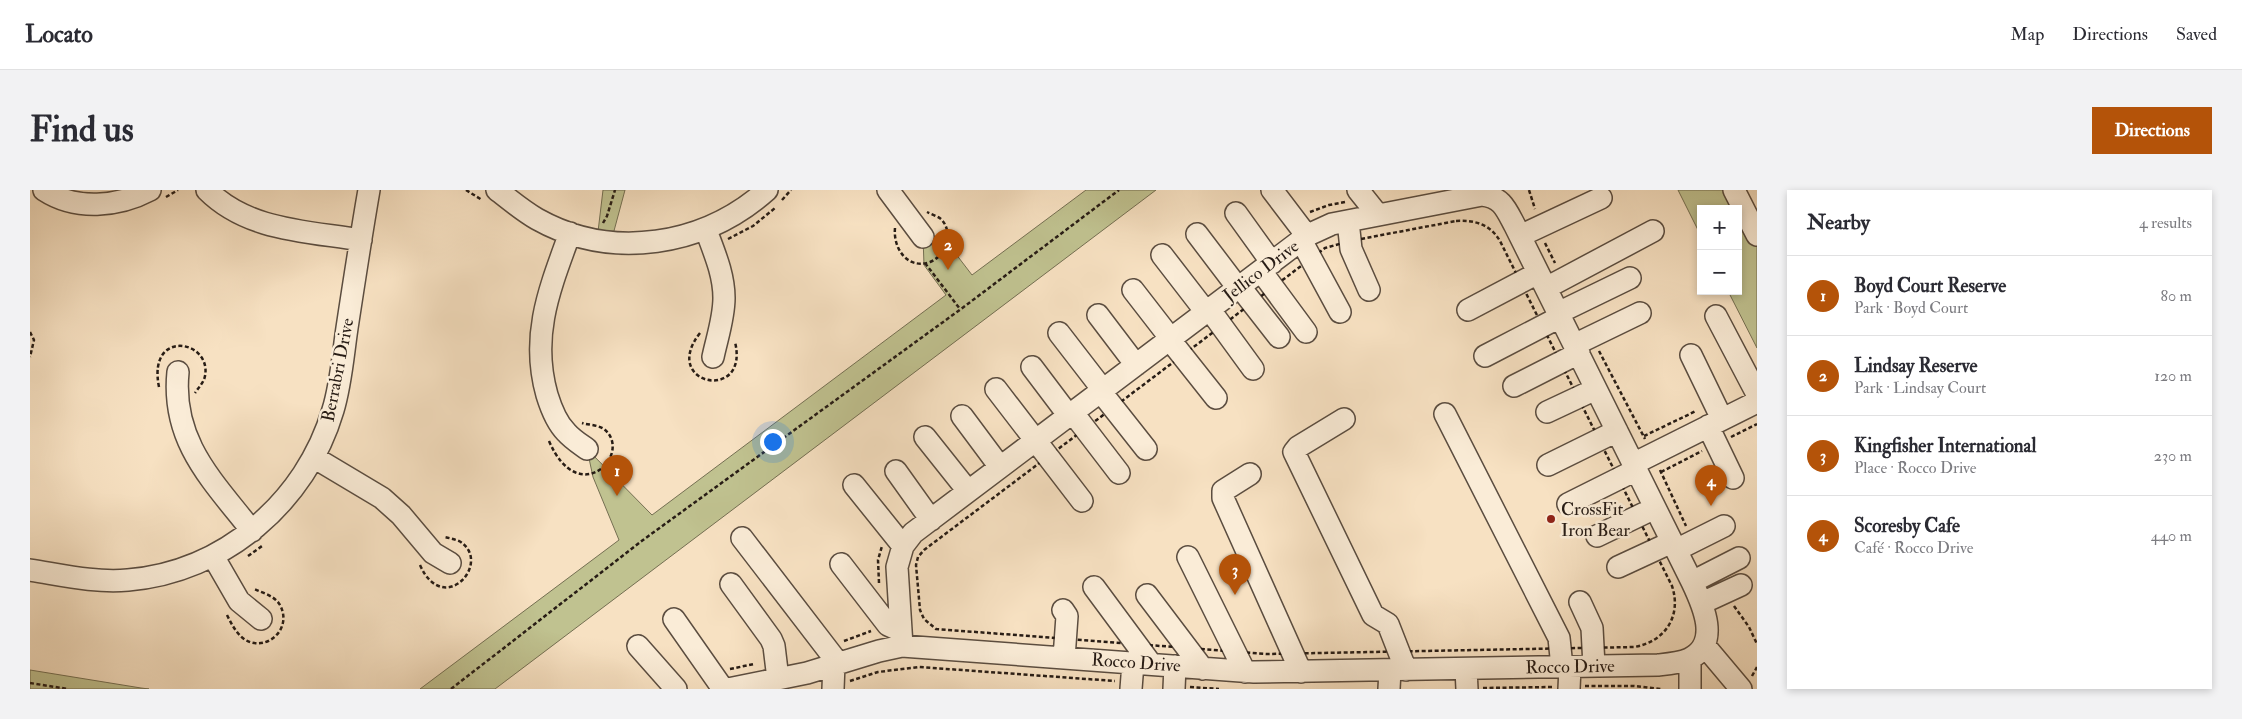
<!DOCTYPE html>
<meta charset="utf-8">
<style>
:root{--surface:#fff;--page:#f2f2f3;--text:#2b2b33;--muted:#7c7c81;--line:#e1e1e2;--accent:#b45309}
body{margin:0;font-family:"IM FELL Double Pica",serif;background:var(--page);color:var(--text)}
.controls{position:absolute;right:15px;top:15px;display:grid;overflow:hidden;border-radius:0px;box-shadow:0 2px 8px #0003}
.controls button{width:45px;height:45px;display:grid;place-items:center;padding:0;border:0;border-bottom:1px solid var(--line);background:var(--surface);color:var(--text);font:25px sans-serif}
.you{position:absolute;left:742px;top:251px;width:18px;height:18px;margin:-12px;border:4px solid #fff;border-radius:50%;background:#1a73e8;box-shadow:0 0 0 8px #1a73e833}
.badge{display:grid;place-items:center;width:32px;height:32px;border-radius:50%;background:var(--accent);color:#fff;font-size:16px;font-weight:700}
.pin{position:absolute;translate:-50% -41px;filter:drop-shadow(0 1px 2px #0008)}
.pin::after{content:'';position:absolute;top:26px;width:18px;height:15px;background:inherit;clip-path:polygon(0 0,100% 0,50% 100%)}
.list{margin:0;padding:0;list-style:none}
h2{display:flex;justify-content:space-between;align-items:center;height:65px;margin:0;padding:0 20px;font-size:21px}
h2 small{font-size:16px;font-weight:400;color:var(--muted)}
.list li{display:grid;grid-template-columns:32px 1fr auto;gap:15px;align-items:center;box-sizing:border-box;height:80px;padding:0 20px;border-top:1px solid var(--line)}
.list b{display:block;font-size:19px;white-space:nowrap}
.list p{margin:0;font-size:16px;white-space:nowrap;color:var(--muted)}
.list em{font-size:16px;font-style:normal;color:var(--muted)}
.map{position:relative;flex:none;width:1727px;height:499px;overflow:hidden;border-radius:0px}
header{display:flex;align-items:center;gap:30px;box-sizing:border-box;height:70px;padding:0 25px;background:var(--surface);border-bottom:1px solid var(--line)}
header strong{font-size:24px}
nav{display:flex;gap:28px;margin-inline-start:auto;font-size:18px}
.intro{display:flex;align-items:center;justify-content:space-between;box-sizing:border-box;height:120px;padding:0 30px}
h1{margin:0;font-size:35px}
.button{padding:12px 22px;border-radius:0px;background:var(--accent);color:#fff;font-size:18px;font-weight:700}
main{display:flex;gap:30px;padding:0 30px}
aside{flex:1;background:var(--surface);border-radius:0px;box-shadow:0 2px 8px #0003}
.map>svg:first-child{display:block}
</style>
<header>
<strong>Locato</strong>
<nav><a>Map</a><a>Directions</a><a>Saved</a></nav>
</header>
<div class="intro"><h1>Find us</h1><a class="button">Directions</a></div>
<main>
<div class="map">
<svg width="1727" height="499" viewBox="0 0 1727 499">
<rect width="100%" height="100%" fill="#f7e1c2"/>
<filter id="stains"><feTurbulence type="fractalNoise" baseFrequency=".004" numOctaves="4"/><feColorMatrix values="0 0 0 0 .2 0 0 0 0 .09 0 0 0 0 .02 0 0 0 .5 -.17"/></filter>
<radialGradient id="worn" r=".72"><stop offset=".6" stop-color="#630" stop-opacity="0"/><stop offset="1" stop-color="#630" stop-opacity=".3"/></radialGradient>
<path fill="#c0c290" stroke="#746f52" d="M573,0H595L581,52L567,50Z
M1056,0H1126L465,499H390L589,350L563,287L557,259L622,325L916,105L894,75L893,47L919,55L942,85Z
M1648,0H1699L1727,53V158L1698,101H1708V19H1671V46Z
M0,480L111,498L119,499H0Z"/>
<g fill="none" stroke-linecap="round" stroke-linejoin="round">
<defs>
<path id="minor" d="M14,0C46,21 88,17 120,0
M177,0C218,41 277,41 331,50
M467,0C480,10 493,21 507,29C582,71 674,56 737,0
M858,0L893,47
M1242,0L1277,46
M1328,0L1348,25
M1704,0L1727,45
M1206,23L1242,73
M1318,31L1321,59L1339,100
M676,40C684,62 694,84 694,108C694,128 687,148 683,167
M540,43C520,98 500,145 517,205C521,218 526,232 536,242C542,249 550,254 557,259
M1167,44L1208,98
M1490,46L1571,8
M1271,50L1310,122
M1132,65L1176,122
M1231,81L1276,142
M1210,97L1249,147
M1516,98L1623,41
M1103,100L1141,149
M1180,120L1223,179
M1438,120L1508,83
M1528,123L1600,88
M1068,125L1106,175
M1686,126L1727,204
M1029,143L1073,200
M1140,150L1186,208
M1544,155L1610,123
M1661,165L1692,229
M1455,166L1530,127
M1002,177L1039,226
M148,182C141,251 182,290 222,341
M1484,196L1549,163
M966,199L1052,311
M1071,202L1116,259
M1517,222L1566,199
M1043,223L1089,283
M1415,224L1529,448L1532,477
M932,226L970,277
M1314,229L1268,257L1264,262L1343,425L1358,434L1376,480
M1678,236L1703,288
M895,247L938,301
M285,268L352,308L371,325L403,363L420,373
M1603,274L1727,212
M1518,275L1587,241
M866,281L901,330
M1220,284L1193,301V308L1271,482
M824,295L873,356
M1538,314L1606,280
M1567,346L1625,318
M712,348L808,473
M1646,360L1694,336
M183,366L209,411L231,429
M1158,367L1215,482
M811,374L858,435L871,441
M1588,377L1642,352
M0,380C32,385 65,393 98,390C194,382 276,312 303,220C311,194 313,165 317,138C324,92 331,46 339,0
M1662,392L1709,368
M701,394L741,449L744,456L748,489
M1064,397L1121,474
M1117,405L1173,479
M1550,412L1562,438L1564,476
M1672,413L1711,395
M1033,420L1037,426L1034,468
M644,429L693,499
M1674,455L1711,499
M608,456L646,499
M1660,469V499
M1436,479L1437,499
M698,499L777,483L849,461L872,456L1224,482L1628,475C1638,474 1650,473 1659,469C1691,454 1673,415 1662,392L1485,36C1476,19 1472,7 1452,5L1302,34L1278,45L883,343L873,356L867,377L872,456
M803,499L804,474
M1101,499L1103,473
M1144,499L1145,476
M1359,499L1360,480
M1539,499L1540,477"/>
</defs>
<use href="#minor" stroke="#5b4d40" stroke-width="24"/>
<path stroke="#271c15" stroke-width="2.5" stroke-dasharray="4 2.5" stroke-linecap="butt" d="M436,0L452,10
M1499,0L1505,19
M136,7L148,0
M752,10L761,0
M1280,22L1299,15L1315,12
M1426,31C1445,30 1460,34 1470,51L1642,396C1652,426 1635,452 1604,457L1237,464L906,439L894,429L890,420L886,375L888,367L894,360L1295,58L1320,51Z
M573,33L577,26L585,0
M865,38C863,58 877,80 900,72C916,66 924,42 911,29C907,26 901,24 897,22
M698,49L723,36L745,18
M1515,53L1525,73
M895,73L930,119
M0,142L4,150L0,167
M670,143C629,195 720,213 705,152
M1569,161L1615,249
M129,197C117,138 182,150 175,186C174,192 169,197 165,203
M1614,246L1666,221
M1701,247L1727,234
M519,251C549,321 604,263 574,239C568,235 559,235 552,233
M1630,280L1656,336
M1631,282L1672,261
M218,366L232,356
M390,375C414,429 464,371 429,351C424,349 419,348 414,347
M849,393L848,370L852,356
M1704,416L1719,437L1727,454
M197,425C200,431 203,437 207,442C227,469 265,443 250,415C245,406 233,403 224,399
M814,451L841,441
M700,479L724,474
M1722,486L1727,477
M820,491L848,482L889,477L1085,491
M0,493L38,499
M1555,496H1604L1631,499
M1160,497L1189,499
M1453,498L1522,497
M421,499L613,350L931,119L1089,0"/>
<use href="#minor" stroke="#faecd7" stroke-width="21"/>
</g>
<circle fill="#8f2418" stroke="#faecd7" stroke-width="2" cx="1521" cy="329" r="5"/>
<g text-anchor="middle" dominant-baseline="central" stroke-width="5" stroke-linejoin="round" paint-order="stroke">
<g font-size="18" fill="#271c15" stroke="#faecd7">
<text transform="translate(1231 81) rotate(-37)">Jellico Drive</text>
<text transform="translate(308 180) rotate(-79)">Berrabri Drive</text>
<text transform="translate(1106 473) rotate(4)">Rocco Drive</text>
<text transform="translate(1540 477) rotate(-1)">Rocco Drive</text>
</g>
<g font-size="18" fill="#271c15" stroke="#faecd7" text-anchor="start">
<text x="1531" y="319">CrossFit<tspan x="1531" dy="21">Iron Bear</tspan></text>
</g>
</g>
<rect width="100%" height="100%" filter="url(#stains)"/>
<rect width="100%" height="100%" fill="url(#worn)"/>
</svg>
<div class="controls">
<button>+</button>
<button>−</button>
</div>
<div class="you"></div>
<div class="pin badge" style="left:587px;top:306px">1</div>
<div class="pin badge" style="left:918px;top:80px">2</div>
<div class="pin badge" style="left:1205px;top:405px">3</div>
<div class="pin badge" style="left:1681px;top:316px">4</div>
</div>
<aside>
<h2>Nearby<small>4 results</small></h2>
<ul class="list">
<li><span class="badge">1</span><div><b>Boyd Court Reserve</b><p>Park · Boyd Court</p></div><em>80 m</em></li>
<li><span class="badge">2</span><div><b>Lindsay Reserve</b><p>Park · Lindsay Court</p></div><em>120 m</em></li>
<li><span class="badge">3</span><div><b>Kingfisher International</b><p>Place · Rocco Drive</p></div><em>230 m</em></li>
<li><span class="badge">4</span><div><b>Scoresby Cafe</b><p>Café · Rocco Drive</p></div><em>440 m</em></li>
</ul>
</aside>
</main>
